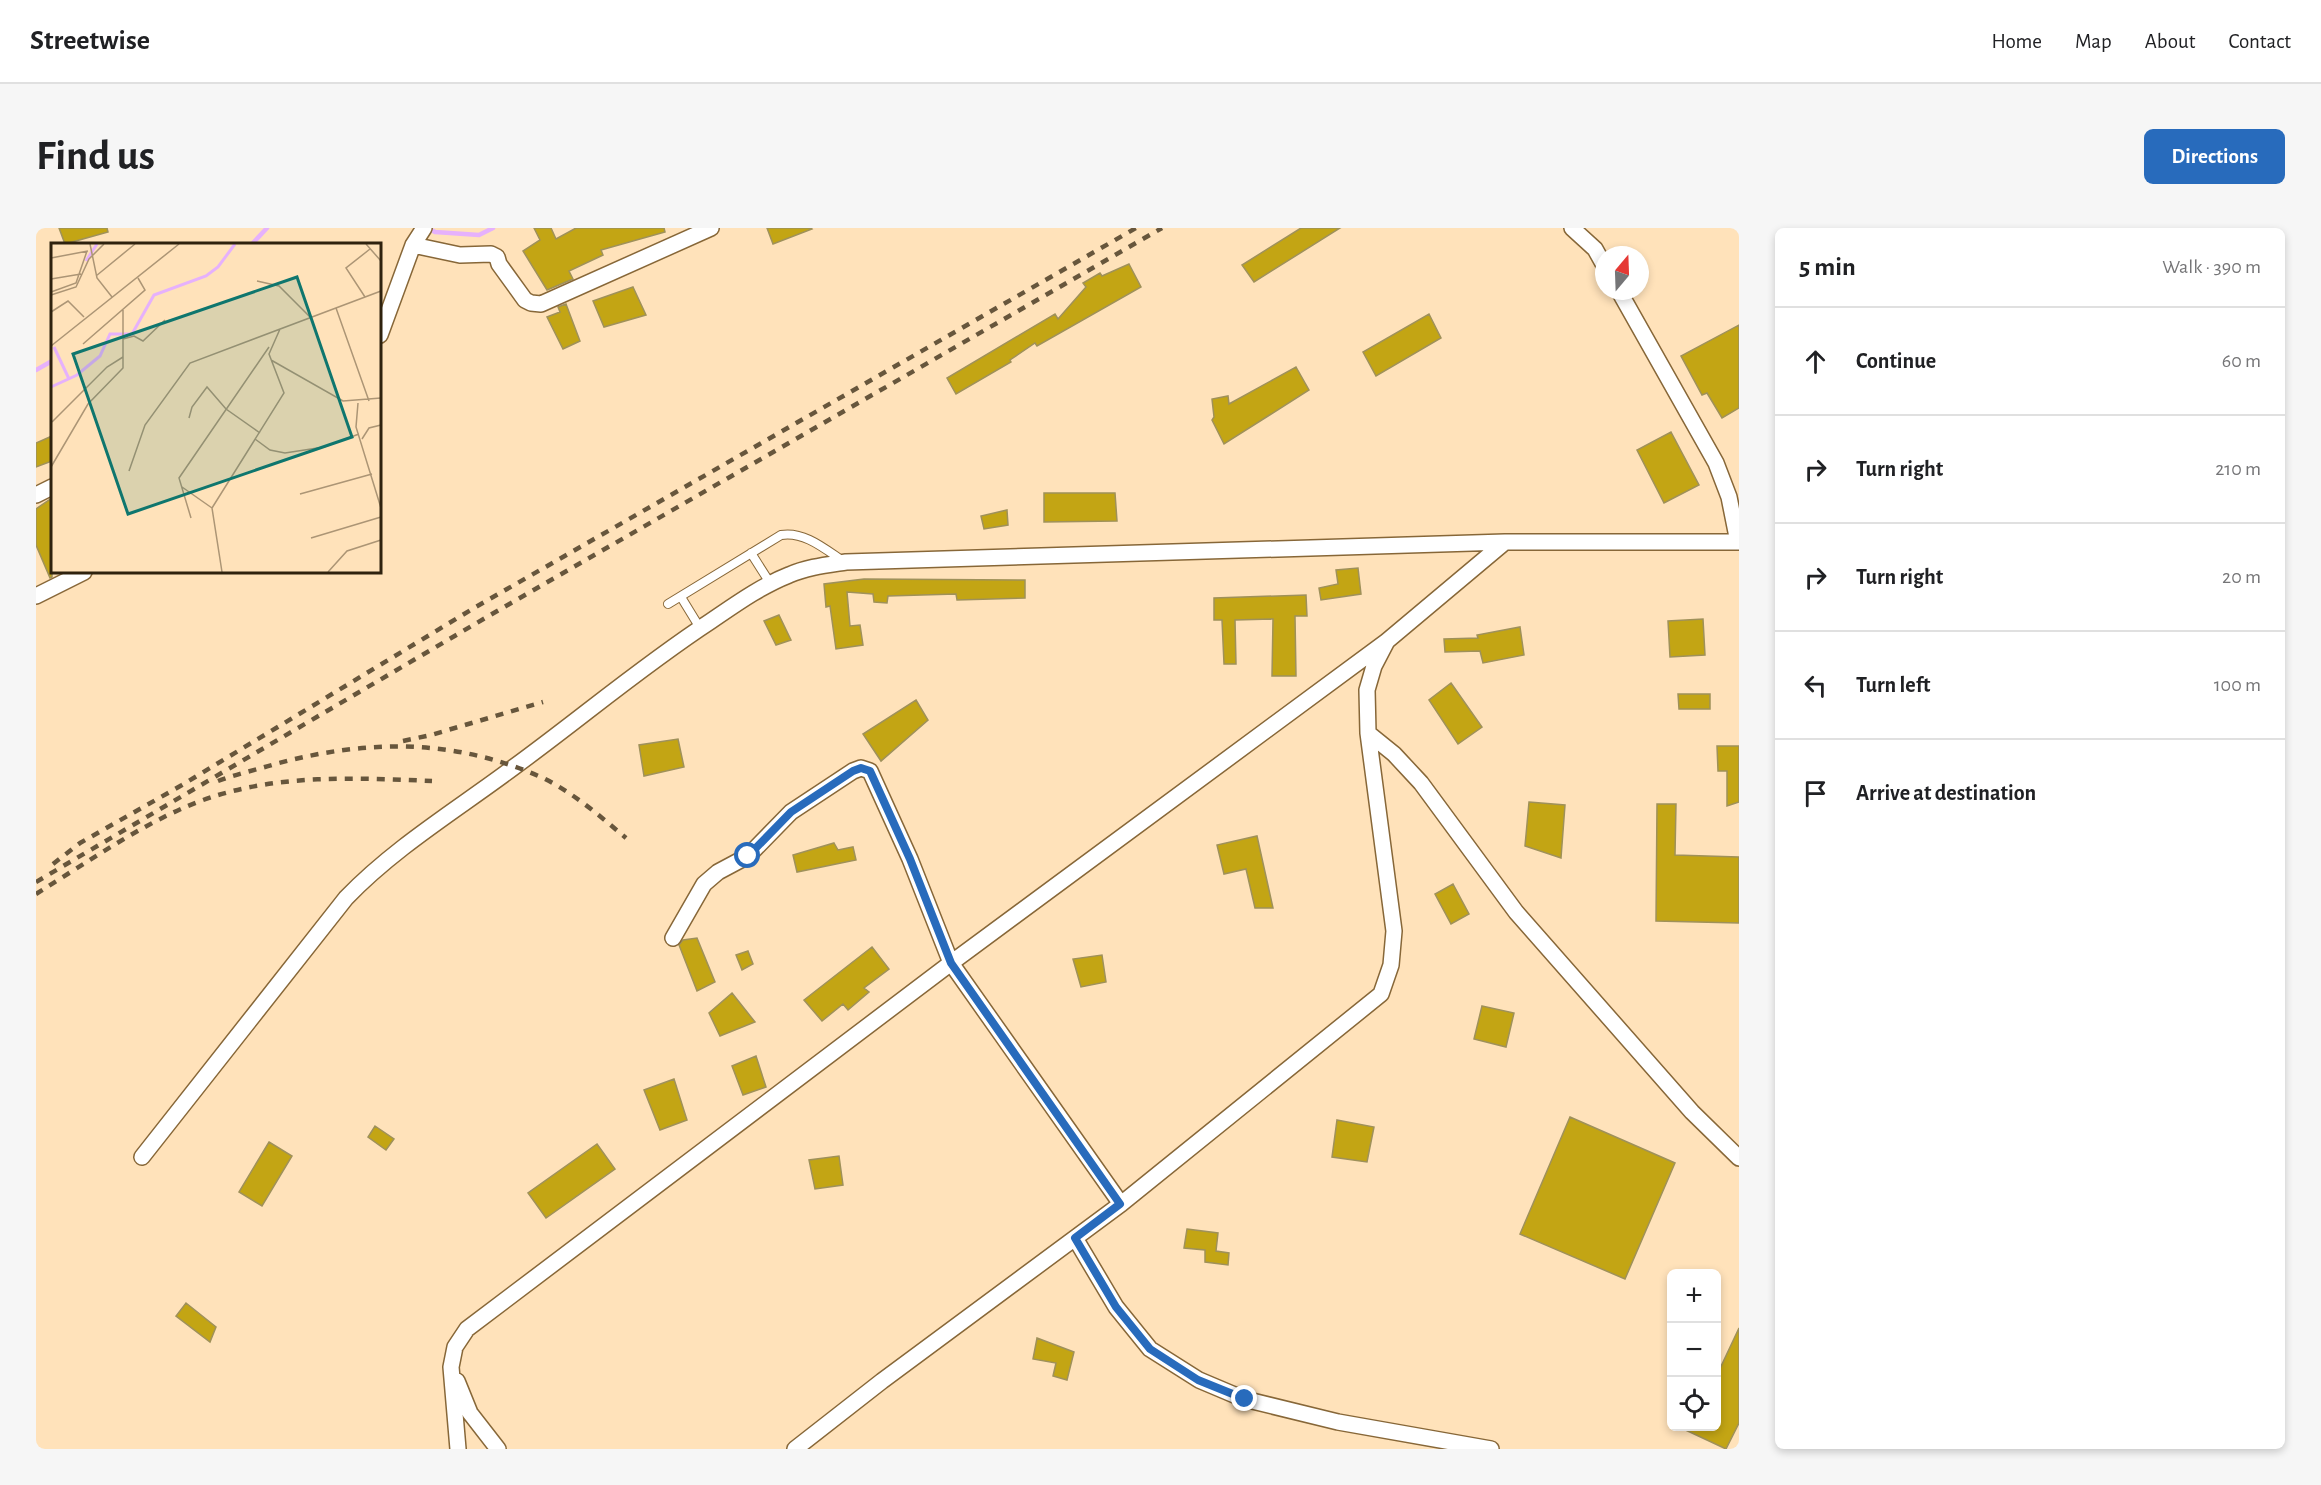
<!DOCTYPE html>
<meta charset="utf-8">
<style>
:root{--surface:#fff;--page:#f6f6f6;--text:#202124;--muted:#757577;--line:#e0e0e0;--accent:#286bbc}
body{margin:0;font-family:"Alegreya Sans",sans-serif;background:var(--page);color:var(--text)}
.controls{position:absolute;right:18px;bottom:18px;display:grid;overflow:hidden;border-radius:9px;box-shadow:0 3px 9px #0003}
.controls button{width:54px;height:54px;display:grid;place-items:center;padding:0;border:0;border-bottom:2px solid var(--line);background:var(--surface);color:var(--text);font:30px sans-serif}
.compass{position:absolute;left:1559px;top:18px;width:54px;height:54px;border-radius:50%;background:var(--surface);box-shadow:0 3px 9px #0003;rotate:19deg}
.stop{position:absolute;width:18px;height:18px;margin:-14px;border:4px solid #286bbc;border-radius:50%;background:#fff}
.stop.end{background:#286bbc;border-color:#fff;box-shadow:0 2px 6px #0008}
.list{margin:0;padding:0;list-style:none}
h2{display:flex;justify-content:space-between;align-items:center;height:78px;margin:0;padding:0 24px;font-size:26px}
h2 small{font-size:20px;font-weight:400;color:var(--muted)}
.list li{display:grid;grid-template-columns:39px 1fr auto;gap:18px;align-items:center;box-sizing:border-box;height:108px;padding:0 24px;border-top:2px solid var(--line)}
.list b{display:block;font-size:22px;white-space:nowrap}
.list em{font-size:20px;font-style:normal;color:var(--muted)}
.icon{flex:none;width:33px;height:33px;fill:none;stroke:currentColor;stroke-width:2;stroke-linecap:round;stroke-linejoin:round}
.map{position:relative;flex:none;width:1703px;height:1221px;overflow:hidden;border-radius:9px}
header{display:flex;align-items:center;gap:36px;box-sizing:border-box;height:84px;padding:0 30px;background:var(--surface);border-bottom:2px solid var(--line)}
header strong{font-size:28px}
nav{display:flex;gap:33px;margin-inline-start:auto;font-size:21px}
.intro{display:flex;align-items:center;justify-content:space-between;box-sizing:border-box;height:144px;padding:0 36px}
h1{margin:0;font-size:42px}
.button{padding:15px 27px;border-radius:9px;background:var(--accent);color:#fff;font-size:21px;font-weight:700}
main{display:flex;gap:36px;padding:0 36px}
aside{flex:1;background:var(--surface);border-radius:9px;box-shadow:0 3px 9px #0003}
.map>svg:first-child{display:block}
</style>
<header>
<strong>Streetwise</strong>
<nav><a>Home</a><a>Map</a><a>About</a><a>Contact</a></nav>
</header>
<div class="intro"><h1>Find us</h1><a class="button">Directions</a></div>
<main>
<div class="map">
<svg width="1703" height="1221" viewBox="0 0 1703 1221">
<rect width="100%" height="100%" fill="#ffe2ba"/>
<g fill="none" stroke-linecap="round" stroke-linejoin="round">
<path stroke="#e6b1fc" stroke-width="4.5" d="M392,0L399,4L443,7L457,0
M216,16L231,0
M0,142L16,133"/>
</g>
<path fill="#c3a514" stroke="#9f915a" stroke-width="1.5" d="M23,0H71L72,4L29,16Z
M498,0H515L520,11L540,0H628L629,4L565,22L567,27L533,43L537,51L511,62L487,23L504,12Z
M731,0H775L776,1L737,16Z
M1265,0H1304L1218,54L1206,37Z
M1093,36L1105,59L1001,118L999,115L974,132L975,134L920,166L911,150L1019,86L1022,91L1050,59L1047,55L1064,45L1066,48Z
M597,59L610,87L568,99L557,73Z
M530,76L544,113L527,121L511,89L524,84L522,79Z
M1393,86L1405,110L1340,148L1327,124Z
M1703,97V180L1686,190L1671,165L1666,167L1645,128Z
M1260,139L1273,162L1188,216L1176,192L1178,189L1176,171L1192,168L1193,176Z
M1635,204L1663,257L1628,275L1601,222Z
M16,208V233L0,239V215Z
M1008,265H1079L1081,293L1008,294Z
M16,270V349L14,350L0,317V281Z
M971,282L972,297L948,301L945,288Z
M1322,340L1325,366L1285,372L1283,360L1302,356L1300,342Z
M828,351L989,352V370L921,372L920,366L852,368L851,375L838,374L837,366L811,364L814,398L824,397L827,417L800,421L794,378L790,379L788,356Z
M1270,367L1271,388H1259L1260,448H1236L1237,391L1199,392L1200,436H1188L1186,392H1178V370Z
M743,387L755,412L740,417L728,393Z
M1667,391L1669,427L1634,429L1632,393Z
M1484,399L1488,427L1447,435L1444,423L1409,424L1408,411L1442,410L1441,407Z
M1415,455L1446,499L1422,516L1393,472Z
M1642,466H1674V481H1643Z
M880,472L892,492L845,533L827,506Z
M642,511L648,539L608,548L603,517Z
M1681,518H1703V574L1691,578V543H1682Z
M1493,574L1529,577L1525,630L1489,618Z
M1621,576H1640L1639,627L1703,629V695L1620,693Z
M1221,608L1237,680H1219L1210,641L1188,646L1181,617Z
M798,615L802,622L817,619L820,632L761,644L757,627Z
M1417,656L1433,686L1415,696L1399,666Z
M661,710L679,754L661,763L643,717L647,712Z
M836,719L853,741L828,760L833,764L812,782L807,776L786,793L768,772Z
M712,723L717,736L706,742L700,727Z
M1066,727L1070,754L1045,759L1037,731Z
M696,765L719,794L684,808L673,785Z
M1446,778L1478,785L1470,819L1438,811Z
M720,828L730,859L707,867L696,838Z
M638,851L651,892L624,902L608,862Z
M1534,889L1639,935L1589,1051L1484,1006Z
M1301,892L1338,899L1331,934L1296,929Z
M339,898L358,911L350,922L332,909Z
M233,914L256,928L226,978L203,964Z
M561,916L579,941L510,990L492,965Z
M803,928L807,957L779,961L773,932Z
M1151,1001L1182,1005L1180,1023L1193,1025L1192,1037L1169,1034V1022L1148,1020Z
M150,1075L180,1099L174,1114L140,1088Z
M1703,1100V1195L1690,1221L1641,1198H1680V1149Z
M1001,1110L1038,1124L1031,1152L1017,1148L1020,1135L997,1131Z"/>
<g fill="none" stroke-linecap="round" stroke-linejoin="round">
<defs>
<path id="service" d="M715,325L734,355
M645,369L664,400
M632,376L745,307C768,303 789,321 807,333"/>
<path id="minor" d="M1536,0L1559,21L1568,37
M377,17L424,27L455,26L461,29L463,36L489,72L495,75L505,76L675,0
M1583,63L1680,235L1693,269L1702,314
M344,107L377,17L388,0
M0,267L16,259
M0,368L48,344
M1332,505L1358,526L1385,555L1480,684L1656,884L1703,930
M637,710L668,656L682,644L712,628L755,584L817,543L825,540L834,543L874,631L915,735L1085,976
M106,929L310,670C359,619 422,581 478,539C544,491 606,438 675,393C700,376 725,358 753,347C771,339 790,337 810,334L1469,314H1703
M1039,1010L1080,1079L1114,1121L1163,1152L1208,1171L1302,1194L1455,1221
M421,1153L434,1185L462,1221
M422,1221L415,1139L419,1119L431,1101L915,735L1351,413
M759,1221L846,1153L1085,976L1345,766L1355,737L1358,703L1332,505L1331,462L1338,438L1351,413L1469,314"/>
</defs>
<use href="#service" stroke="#876738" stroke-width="10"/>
<use href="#minor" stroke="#876738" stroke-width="18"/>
<use href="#service" stroke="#fff" stroke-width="8"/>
<use href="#minor" stroke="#fff" stroke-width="15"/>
<path stroke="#67563c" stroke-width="4.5" stroke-dasharray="8 8" stroke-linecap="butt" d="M367,513L395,507L507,474
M182,553C200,546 220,542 239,536C332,511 420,510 509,551C539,566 565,589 590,610
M17,636L44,615L146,557L438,380L1100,0
M0,654L456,386L1126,0
M0,666C55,632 118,587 179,568C250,546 324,550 396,553"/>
</g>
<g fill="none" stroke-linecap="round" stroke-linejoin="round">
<path stroke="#286bbc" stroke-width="8" d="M712,628L755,584L817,543L825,540L834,543L874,631L915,735L1084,976L1039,1010L1080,1079L1114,1121L1162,1152L1209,1171"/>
</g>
<g transform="translate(15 15)">
<rect width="330" height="330" fill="#ffe2ba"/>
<path fill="none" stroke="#e6b1fc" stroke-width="3" d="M35,18L46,1M3,104L18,136M0,144L26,132L49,113L59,91H81L103,52L155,33L167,24L184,1"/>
<path fill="none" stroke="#ac9575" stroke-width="1.5" d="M39,1L46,35L61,54M315,1L330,18M0,15L37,8M45,33L84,1M0,36L30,31M206,38L228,43L260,75M0,49L25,40L36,8M0,52L25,44L38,16L53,1M314,54L295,25L319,6M285,65L318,158M0,69L17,58L33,74M72,96L83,93L92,98L114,77M32,101L94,47L87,35M0,103L128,1M220,117L292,158L330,155M307,160L305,184L330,265M138,175L141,164L156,144L175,166L209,190M1,179L56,124L72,114M204,196L219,207L234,210L273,204L308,191M311,196L318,185L330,182M0,224L37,161L72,125V67M78,228L94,182L139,120L330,48M131,244L161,265M249,251L321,231M140,275L128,235L218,104M260,295L330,274M171,329L161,265L233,150L218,111L229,86M277,329L296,308L330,297"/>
<path fill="#0f766e" fill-opacity="0.15" stroke="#0f766e" stroke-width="3" d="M246,34L301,194L77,271L22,111Z"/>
<rect width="330" height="330" fill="none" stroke="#2f220e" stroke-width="3"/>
</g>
</svg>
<div class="controls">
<button>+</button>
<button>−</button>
<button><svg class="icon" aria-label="locate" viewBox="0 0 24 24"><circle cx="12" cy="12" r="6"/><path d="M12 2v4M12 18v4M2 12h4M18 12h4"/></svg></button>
</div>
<svg class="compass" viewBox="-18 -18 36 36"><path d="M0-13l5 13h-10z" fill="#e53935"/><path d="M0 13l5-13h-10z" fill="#757577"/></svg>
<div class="stop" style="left:712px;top:628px"></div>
<div class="stop end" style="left:1209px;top:1171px"></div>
</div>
<aside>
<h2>5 min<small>Walk · 390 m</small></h2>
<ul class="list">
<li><svg class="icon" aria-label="ahead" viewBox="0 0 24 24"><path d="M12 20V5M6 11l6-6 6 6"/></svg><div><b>Continue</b></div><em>60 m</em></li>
<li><svg class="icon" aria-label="right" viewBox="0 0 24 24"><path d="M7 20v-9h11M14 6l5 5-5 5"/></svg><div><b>Turn right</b></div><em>210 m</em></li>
<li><svg class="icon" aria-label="right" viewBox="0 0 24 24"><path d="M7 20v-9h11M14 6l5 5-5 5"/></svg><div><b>Turn right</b></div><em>20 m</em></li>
<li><svg class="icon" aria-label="left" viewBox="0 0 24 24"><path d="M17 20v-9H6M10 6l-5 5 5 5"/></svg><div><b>Turn left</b></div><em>100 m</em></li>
<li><svg class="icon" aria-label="arrive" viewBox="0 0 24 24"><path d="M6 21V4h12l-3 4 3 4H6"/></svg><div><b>Arrive at destination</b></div></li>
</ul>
</aside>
</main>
